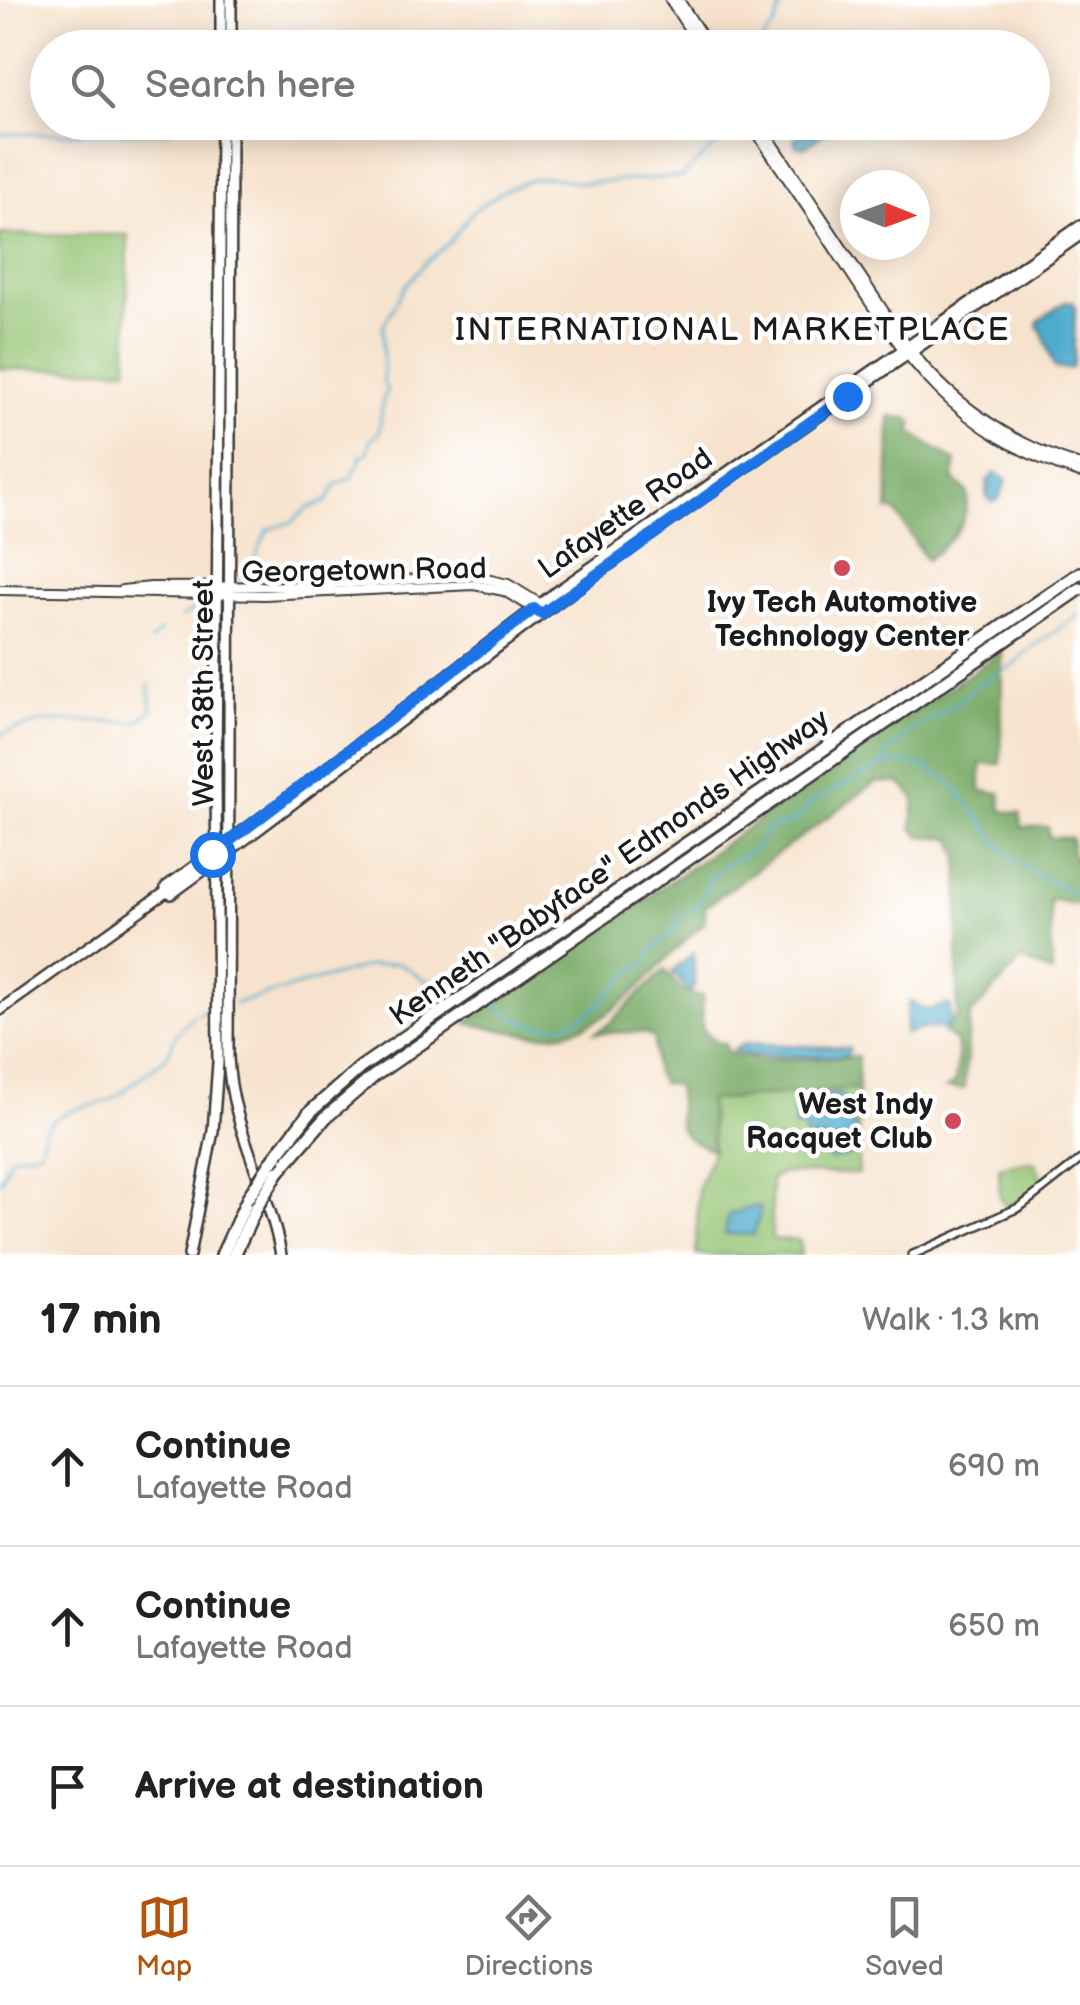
<!DOCTYPE html>
<meta charset="utf-8">
<style>
body{margin:0;font-family:"Balsamiq Sans",sans-serif;background:#f6f6f6;color:#222}
.compass{position:absolute;left:840px;top:170px;width:90px;height:90px;border-radius:50%;background:#fff;box-shadow:0 5px 25px #0003;rotate:91deg}
.stop{position:absolute;width:30px;height:30px;margin:-22px;border:8px solid #1a73e8;border-radius:50%;background:#fff}
.stop.end{background:#1a73e8;border-color:#fff;box-shadow:0 2px 10px #0008}
.list{margin:0;padding:0;list-style:none}
h2{display:flex;justify-content:space-between;align-items:center;height:130px;margin:0;padding:0 40px;font-size:42px}
h2 small{font-size:32px;font-weight:400;color:#767676}
.list li{display:grid;grid-template-columns:65px 1fr auto;gap:30px;align-items:center;box-sizing:border-box;height:160px;padding:0 40px;border-top:2px solid #e0e0e0}
.list b{display:block;font-size:38px;white-space:nowrap}
.list p{margin:0;font-size:32px;white-space:nowrap;color:#767676}
.list em{font-size:32px;font-style:normal;color:#767676}
.icon{flex:none;width:55px;height:55px;fill:none;stroke:currentColor;stroke-width:2;stroke-linecap:round;stroke-linejoin:round}
.map{position:relative;flex:none;width:1080px;height:1255px;overflow:hidden}
.search{position:absolute;background:#fff;box-shadow:0 5px 25px #0003;left:30px;right:30px;top:30px;height:110px;display:flex;align-items:center;gap:25px;box-sizing:border-box;padding:0 35px;border-radius:55px;color:#767676;font-size:38px}
.sheet{height:610px;background:#fff}
nav{display:flex;justify-content:space-around;align-items:center;box-sizing:border-box;height:140px;border-top:2px solid #e0e0e0;background:#fff;font-size:28px;color:#767676}
nav a{display:grid;justify-items:center;gap:5px}
nav .on{color:#b45309}
.map>svg:first-child{display:block}
.green{fill:#95c474;stroke:#587048;stroke-width:2.5}
.forest{fill:#78aa66;stroke:#4a6341;stroke-width:2.5}
.water{fill:#4eabcc;stroke:#356474;stroke-width:2.5}
.lines{fill:none;stroke-linecap:round;stroke-linejoin:round}
.stream{stroke:#4eabcc;stroke-width:2.5}
.tertiary-casing{stroke:#3d3a37;stroke-width:11}
.secondary-casing{stroke:#3d3a37;stroke-width:12}
.primary-casing{stroke:#3d3a37;stroke-width:14}
.motorway-casing{stroke:#3d3a37;stroke-width:16}
.tertiary{stroke:#fff;stroke-width:6}
.secondary{stroke:#fff;stroke-width:8}
.primary{stroke:#fff;stroke-width:9}
.motorway{stroke:#fff;stroke-width:11}
.motorway-bridge-casing{stroke:#3d3a37;stroke-width:16;stroke-linecap:butt}
.motorway-bridge{stroke:#fff;stroke-width:11}
.route{stroke:#1a73e8;stroke-width:12}
.poi-dot{fill:#d1495b;stroke:#fff;stroke-width:4}
.labels{text-anchor:middle;stroke-width:9;stroke-linejoin:round;paint-order:stroke}
.street-label{font-size:30px;fill:#1c1c1c;stroke:#fff}
.poi-label{font-size:30px;font-weight:bold;fill:#1c1c1c;stroke:#fff}
.neighbourhood-label{font-size:32px;letter-spacing:2.5px;fill:#1c1c1c;stroke:#fff}
</style>
<div class="map">
<svg width="1080" height="1255" viewBox="0 0 1080 1255">
<rect width="100%" height="100%" fill="#fff"/>
<filter id="ink" filterUnits="userSpaceOnUse"><feTurbulence type="fractalNoise" baseFrequency=".01" numOctaves="2"/><feDisplacementMap in="SourceGraphic" scale="20" xChannelSelector="R" yChannelSelector="G"/><feConvolveMatrix kernelMatrix="1 2 1 2 8 2 1 2 1" color-interpolation-filters="sRGB"/></filter>
<filter id="wash" filterUnits="userSpaceOnUse"><feTurbulence type="fractalNoise" baseFrequency=".0048" numOctaves="4" result="noise"/><feDisplacementMap in="SourceGraphic" scale="40" xChannelSelector="R" yChannelSelector="G"/><feGaussianBlur stdDeviation="2.25" result="paint"/><feColorMatrix in="noise" values="0 0 0 0 0 0 0 0 0 0 0 0 0 0 0 0 0 1.4 0 .05"/><feComposite in="paint" operator="in"/></filter>
<g filter="url(#wash)">
<rect width="100%" height="100%" fill="#f7e3cd"/>
<!-- green -->
<g class="green">
<polygon points="0,234 128,235 127,369 0,369"/>
<polygon points="858,1088 858,1174 782,1173 771,1179 772,1239 799,1240 801,1255 696,1255 698,1188 713,1150 709,1100"/>
<polygon points="1030,1161 1036,1164 1043,1183 1033,1194 1007,1209 1000,1197 999,1167"/>
</g>
<!-- forest -->
<g class="forest">
<path d="M890 417 908 418 913 422 911 432C926 445 941 451 956 462L953 479 967 492C970 523 950 543 926 560L895 510H888Z"/>
<path d="M1002 651 1001 764H981V791L1000 793 1002 811 1020 813 1022 827H1048L1049 837 1071 838 1072 852 1080 869V905L1050 900 1052 973 1022 960 970 1016 964 1089 946 1088 955 1083 958 1058 956 1041 943 1032 957 1018 959 857 953 839 921 836 912 828 915 799 900 783 876 782 705 907V923C652 964 617 1034 543 1035 518 1035 491 1028 466 1023Z"/>
<path d="M665 970C677 986 682 995 703 996L702 1028 717 1043H725L728 1054 760 1060 858 1057V1088L709 1100 713 1150C663 1132 686 1122 675 1085L662 1083 655 1072 654 1038 643 1032 595 1033 610 1023Z"/>
</g>
<!-- water -->
<g class="water">
<polygon points="817,123 838,123 804,148 796,146 794,138"/>
<polygon points="1065,302 1073,302 1075,308 1074,361 1071,369 1055,368 1042,332 1037,326 1038,321"/>
<polygon points="995,473 1007,480 998,500 992,502 986,495 988,480"/>
<polygon points="694,953 694,987 690,992 672,972"/>
<path d="M912 1001C927 1016 933 1007 949 1004L952 1020 946 1028H926L905 1034 908 1003Z"/>
<polygon points="745,1043 849,1048 849,1053 845,1056 754,1056 732,1051"/>
<path d="M839 1094C859 1106 853 1132 853 1154L831 1160 826 1157 829 1147 827 1140 805 1136V1128L795 1127 793 1098Z"/>
<polygon points="756,1206 761,1208 754,1235 725,1234 728,1215"/>
</g>
<g class="lines">
<!-- stream -->
<g class="stream">
<polyline points="763,48 762,41 775,25 781,8 791,0"/>
<polyline points="0,134 169,132"/>
<polyline points="240,579 254,561 267,530 292,522 307,509 327,501 336,485 352,477 353,471 359,466 360,456 368,453 370,440 379,433 383,399 387,390 383,382 383,326 405,286 425,263 448,244 473,211 506,189 533,179 548,177 584,183 681,177 728,134 735,122"/>
<polyline points="182,617 205,603"/>
<polyline points="150,642 160,631"/>
<polyline points="0,734 46,721 137,722 152,710 149,684"/>
<path d="M882 765C949 748 974 822 1012 858 1032 876 1057 883 1080 895"/>
<path d="M489 1000C500 1005 506 1013 515 1018 572 1045 600 1002 635 968L645 965 654 949 671 934 682 915 698 907 710 878 725 865 753 850 769 829 797 820 812 802 882 765 886 754 912 731 954 705 983 681 1017 663 1026 652 1080 614"/>
<polyline points="234,1004 368,966 399,963 425,980 463,990"/>
<path d="M0 1182 11 1156 40 1151C42 1144 43 1134 46 1128 65 1103 99 1111 123 1092 136 1080 152 1070 165 1058 172 1052 171 1044 175 1037 186 1017 204 1007 226 1005"/>
</g>
</g>
</g>
<g filter="url(#ink)">
<g class="lines">
<!-- tertiary casing -->
<g class="tertiary-casing">
<polyline id="tertiary" points="912,1255 1020,1207 1080,1160"/>
</g>
<!-- secondary casing -->
<g class="secondary-casing">
<g id="secondary">
<polyline points="670,0 701,48"/>
<polyline points="679,0 710,48"/>
<path d="M750 122C778 166 808 208 836 251 904 356 952 434 1080 473"/>
<path d="M759 122 901 337C944 398 1009 444 1080 465"/>
<polyline points="0,590 264,595 474,585 504,591 538,611"/>
<polyline points="122,590 151,587 296,586 473,576 508,584 544,606"/>
</g>
</g>
<!-- primary casing -->
<g class="primary-casing">
<g id="primary">
<polyline points="221,48 221,0"/>
<polyline points="231,48 231,0"/>
<path d="M231 122 228 1057C231 1128 269 1187 281 1255"/>
<path d="M166 892 171 894C319 787 460 672 608 565 763 452 923 345 1080 235"/>
<polyline points="0,1010 166,892 166,887 281,804 552,595 1080,226"/>
<polyline points="189,1255 213,1131 218,1063 216,772 221,122"/>
</g>
</g>
<!-- motorway casing -->
<g class="motorway-casing">
<g id="motorway">
<polyline points="275,1157 310,1112 361,1067 1080,573"/>
<polyline points="278,1172 326,1117 374,1076 1080,589"/>
<polyline points="222,1255 249,1196"/>
<polyline points="234,1255 256,1208"/>
</g>
</g>
<!-- tertiary -->
<use href="#tertiary" class="tertiary"/>
<!-- secondary -->
<use href="#secondary" class="secondary"/>
<!-- primary -->
<use href="#primary" class="primary"/>
<!-- motorway -->
<use href="#motorway" class="motorway"/>
<!-- motorway-bridge casing -->
<g class="motorway-bridge-casing">
<g id="motorway-bridge">
<polyline points="249,1196 275,1157"/>
<polyline points="256,1208 278,1172"/>
</g>
</g>
<!-- motorway-bridge -->
<use href="#motorway-bridge" class="motorway-bridge"/>
</g>
</g>
<g class="lines" filter="url(#ink)">
<!-- route -->
<polyline class="route" points="212,854 534,609 542,614 847,396"/>
</g>
<!-- markers -->
<g class="poi-dot">
<circle cx="842" cy="568" r="10"/>
<circle cx="953" cy="1121" r="10"/>
</g>
<g class="labels">
<!-- street labels -->
<g class="street-label">
<text transform="translate(625 513) rotate(-35)" y="10">Lafayette Road</text>
<text transform="translate(364 570) rotate(-1)" y="10">Georgetown Road</text>
<text transform="translate(203 693) rotate(-90)" y="10">West 38th Street</text>
<text transform="translate(609 867) rotate(-35)" y="10">Kenneth "Babyface" Edmonds Highway</text>
</g>
<!-- poi labels -->
<g class="poi-label">
<text x="842" y="612">Ivy Tech Automotive<tspan x="842" dy="34">Technology Center</tspan></text>
<text x="933" y="1114" text-anchor="end">West Indy<tspan x="933" dy="34">Racquet Club</tspan></text>
</g>
<!-- neighbourhood labels -->
<g class="neighbourhood-label">
<text x="733" y="340">INTERNATIONAL MARKETPLACE</text>
</g>
</g>
</svg>
<svg class="compass" viewBox="-18 -18 36 36"><path d="M0-13l5 13h-10z" fill="#e53935"/><path d="M0 13l5-13h-10z" fill="#767676"/></svg>
<div class="stop" style="left:212px;top:854px"></div>
<div class="stop end" style="left:847px;top:396px"></div>
<div class="search"><svg class="icon" aria-label="search" viewBox="0 0 24 24"><circle cx="10" cy="10" r="6"/><path d="M15 15l6 6"/></svg>Search here</div>
</div>
<section class="sheet">
<h2>17 min<small>Walk · 1.3 km</small></h2>
<ul class="list">
<li><svg class="icon" aria-label="ahead" viewBox="0 0 24 24"><path d="M12 20V5M6 11l6-6 6 6"/></svg><div><b>Continue</b><p>Lafayette Road</p></div><em>690 m</em></li>
<li><svg class="icon" aria-label="ahead" viewBox="0 0 24 24"><path d="M12 20V5M6 11l6-6 6 6"/></svg><div><b>Continue</b><p>Lafayette Road</p></div><em>650 m</em></li>
<li><svg class="icon" aria-label="arrive" viewBox="0 0 24 24"><path d="M6 21V4h12l-3 4 3 4H6"/></svg><div><b>Arrive at destination</b></div></li>
</ul>
</section>
<nav>
<a class="on"><svg class="icon" aria-label="map" viewBox="0 0 24 24"><path d="M3 6l6-2 6 2 6-2v14l-6 2-6-2-6 2zM9 4v14M15 6v14"/></svg>Map</a>
<a><svg class="icon" aria-label="directions" viewBox="0 0 24 24"><path d="M12 3l9 9-9 9-9-9zM9 14v-3h6M13 9l2 2-2 2"/></svg>Directions</a>
<a><svg class="icon" aria-label="saved" viewBox="0 0 24 24"><path d="M7 4h10v16l-5-4-5 4z"/></svg>Saved</a>
</nav>
